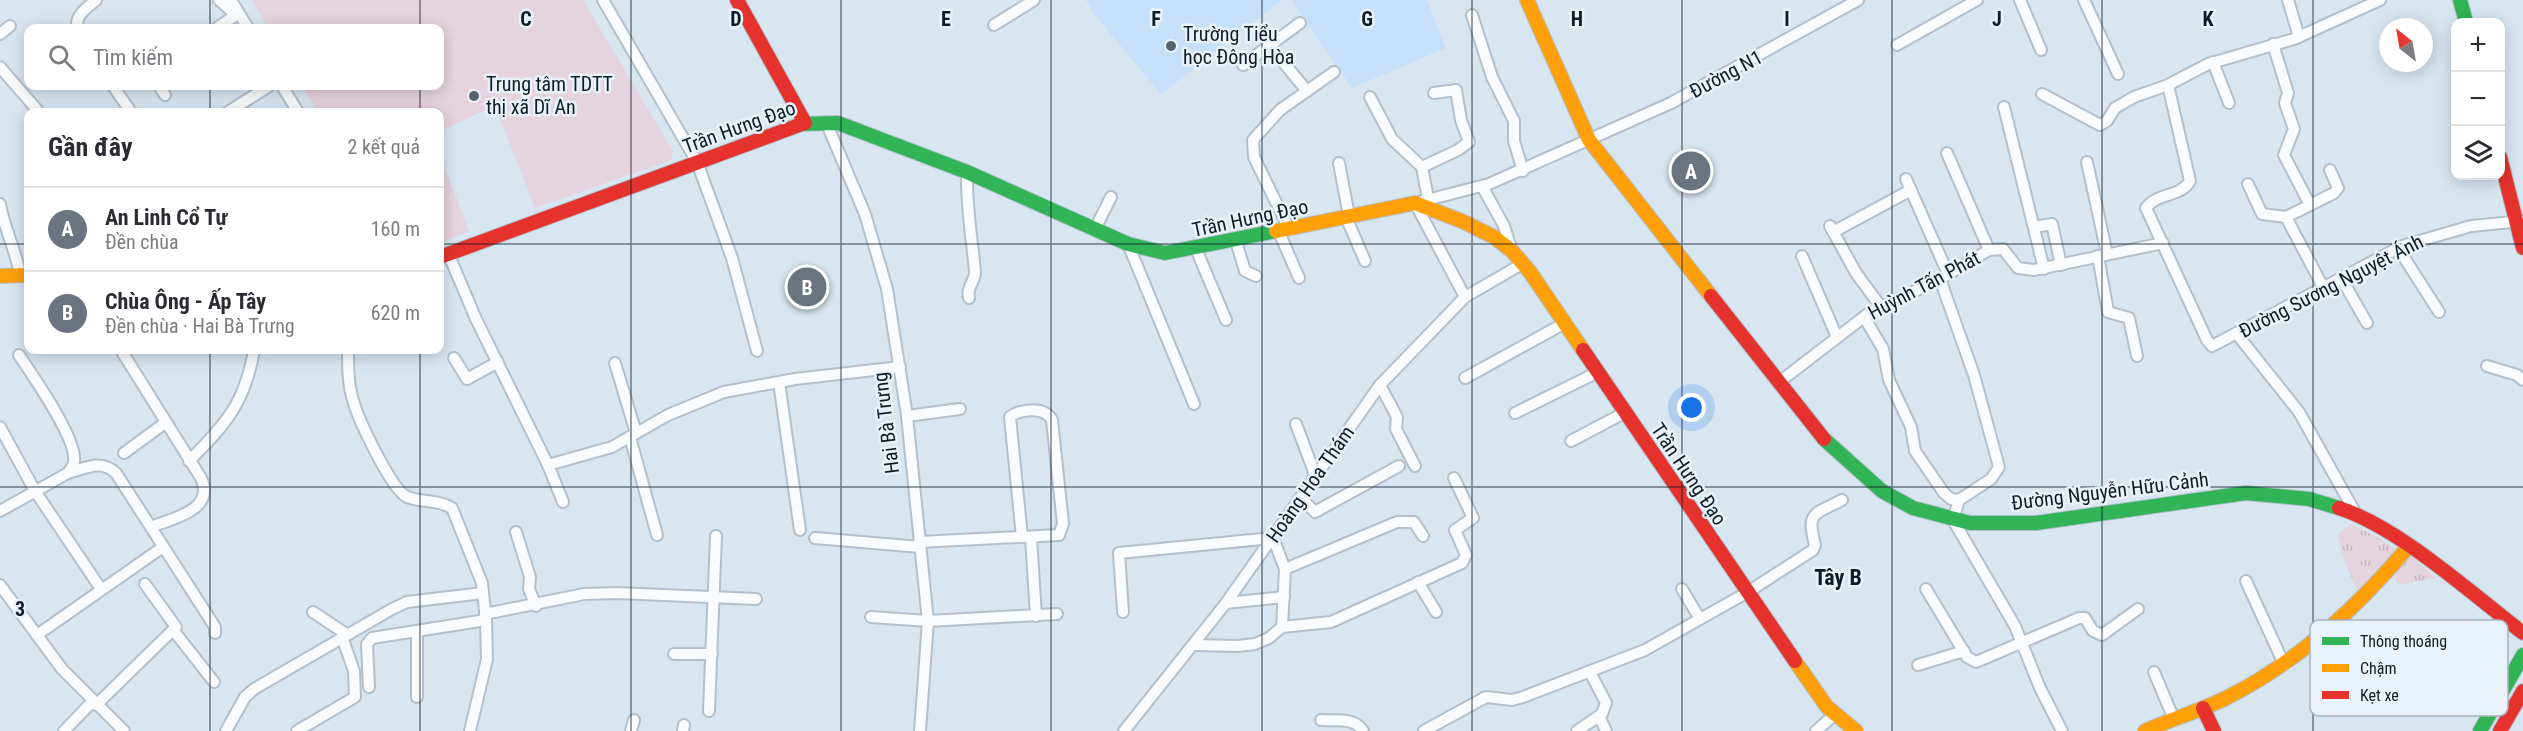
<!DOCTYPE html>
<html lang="vi">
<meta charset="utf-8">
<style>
body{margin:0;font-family:"Roboto Condensed",sans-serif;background:#f7f7f7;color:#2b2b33}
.controls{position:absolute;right:18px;top:18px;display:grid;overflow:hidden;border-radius:12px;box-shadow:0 3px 15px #0003}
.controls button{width:54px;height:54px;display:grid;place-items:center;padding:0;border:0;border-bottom:2px solid #e1e1e2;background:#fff;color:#2b2b33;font:30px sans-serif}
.compass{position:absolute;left:2379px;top:18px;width:54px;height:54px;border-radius:50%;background:#fff;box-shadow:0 3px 15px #0003;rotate:329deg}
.you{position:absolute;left:1692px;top:408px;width:21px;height:21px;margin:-15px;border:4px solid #fff;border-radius:50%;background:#1a73e8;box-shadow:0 0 0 9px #1a73e833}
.badge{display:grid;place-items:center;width:39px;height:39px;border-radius:50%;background:#111827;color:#fff;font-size:20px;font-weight:700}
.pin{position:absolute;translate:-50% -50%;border:3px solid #fff;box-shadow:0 2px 6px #0006}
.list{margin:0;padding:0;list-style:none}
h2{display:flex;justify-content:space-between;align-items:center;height:78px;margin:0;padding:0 24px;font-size:26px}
h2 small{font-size:20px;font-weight:400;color:#7c7c81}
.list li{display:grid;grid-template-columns:39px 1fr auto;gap:18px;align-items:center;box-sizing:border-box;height:84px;padding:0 24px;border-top:2px solid #e1e1e2}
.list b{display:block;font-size:22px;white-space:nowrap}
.list p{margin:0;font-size:20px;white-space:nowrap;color:#7c7c81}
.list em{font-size:20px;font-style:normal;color:#7c7c81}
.icon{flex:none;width:33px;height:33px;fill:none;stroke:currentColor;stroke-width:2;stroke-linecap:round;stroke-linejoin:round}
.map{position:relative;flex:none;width:2523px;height:731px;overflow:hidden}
.search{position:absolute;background:#fff;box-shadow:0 3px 15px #0003;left:24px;top:24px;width:420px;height:66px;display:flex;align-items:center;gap:15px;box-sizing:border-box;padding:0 21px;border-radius:12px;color:#7c7c81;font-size:22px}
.panel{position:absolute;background:#fff;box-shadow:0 3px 15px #0003;left:24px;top:108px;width:420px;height:246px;border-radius:12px}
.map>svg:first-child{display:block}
.built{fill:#c5e0f8}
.grass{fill:url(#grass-tufts)}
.pitch{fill:#e5d3dd}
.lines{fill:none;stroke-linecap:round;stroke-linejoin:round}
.street-casing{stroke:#b3c0cc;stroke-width:14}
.fast-casing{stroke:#b3c0cc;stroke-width:16}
.slow-casing{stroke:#b3c0cc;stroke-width:16}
.jam-casing{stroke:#b3c0cc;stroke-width:16}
.street{stroke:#f9fbfd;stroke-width:10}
.fast{stroke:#30b455;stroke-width:14}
.slow{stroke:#ff9f0a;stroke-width:14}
.jam{stroke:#e5322d;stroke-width:14}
.grid{fill:none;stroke:#0d1c29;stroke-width:1.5;stroke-opacity:0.55}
.poi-dot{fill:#54636f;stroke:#e9f2f9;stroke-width:2}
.labels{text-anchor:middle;stroke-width:5;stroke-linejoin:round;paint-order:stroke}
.poi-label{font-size:20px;fill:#0d1c29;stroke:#e9f2f9;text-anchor:start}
.street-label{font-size:20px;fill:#0d1c29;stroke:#e9f2f9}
.quarter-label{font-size:22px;font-weight:bold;fill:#0d1c29;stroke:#e9f2f9}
.key{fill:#e9f2f9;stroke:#a7b2bb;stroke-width:1.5}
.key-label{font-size:16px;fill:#0d1c29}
.grid-label{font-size:20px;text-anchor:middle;font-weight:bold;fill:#0d1c29;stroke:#e9f2f9;stroke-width:5;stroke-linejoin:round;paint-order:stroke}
</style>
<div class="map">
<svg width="2523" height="731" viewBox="0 0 2523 731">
<defs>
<pattern id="grass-tufts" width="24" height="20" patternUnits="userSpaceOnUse" patternTransform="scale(1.5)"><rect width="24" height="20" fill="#e5d3dd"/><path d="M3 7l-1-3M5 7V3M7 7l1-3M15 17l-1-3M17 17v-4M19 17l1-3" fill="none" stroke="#c3b5be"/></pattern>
</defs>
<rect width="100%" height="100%" fill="#d8e6f2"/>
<!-- built -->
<g class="built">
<polygon points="1086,0 1282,0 1161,94 1094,14"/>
<polygon points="1291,0 1427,0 1446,48 1352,88"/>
</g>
<!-- grass -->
<g class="grass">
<polygon points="2351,524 2378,537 2397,551 2359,593 2345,563 2337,535"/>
<polygon points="2409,554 2436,578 2398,585 2393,573"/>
</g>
<!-- pitch -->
<g class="pitch">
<polygon points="252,0 583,0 673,151 671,160 535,208 495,106 440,131 440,112 318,112 302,86 440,86 440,28 268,28"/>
<polygon points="440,154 469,232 440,242"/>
</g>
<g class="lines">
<!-- street casing -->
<g class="street-casing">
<g id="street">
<polyline points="219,0 236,15"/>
<polyline points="231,0 248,28"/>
<polyline points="603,0 697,162 732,258 757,351"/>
<polyline points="2020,0 2041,50"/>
<polyline points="2084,0 2118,74"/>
<polyline points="2288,0 2299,37"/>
<polyline points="1472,15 1492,77 1514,121 1514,141 1523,171"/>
<polyline points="994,25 1034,0"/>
<path d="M77 28C75 15 87 8 96 0"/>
<polyline points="217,28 236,15"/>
<polyline points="0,34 10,26"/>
<polyline points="2273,44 2288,93 2285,103 2294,129 2284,155 2310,205"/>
<polyline points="1269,45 1307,91"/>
<polyline points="1897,45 1977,0"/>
<polyline points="2213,62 2229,103"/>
<polyline points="1243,65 1300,23"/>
<polyline points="0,67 39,112"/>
<path d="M2168 85 2190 181C2181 197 2156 193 2146 208L2207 340 2212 346 2402 246 2471 226 2523 221"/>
<polyline points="113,86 131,112"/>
<polyline points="159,86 165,95"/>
<polyline points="282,86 298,112"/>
<polyline points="2042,94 2100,125 2107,121 2115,108 2134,97 2168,85 2208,64 2294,39 2380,0"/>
<polyline points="1370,97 1392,139 1422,167 1428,199"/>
<polyline points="2004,107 2044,269"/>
<polyline points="228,112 269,86"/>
<polyline points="826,122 865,214 887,289 907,416 928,621 920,731"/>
<polyline points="1947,153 1989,250"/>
<polyline points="2087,162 2107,254"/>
<polyline points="1339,163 1349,216"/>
<polyline points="1422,167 1458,150 1469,142 1461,120 1456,90 1434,93"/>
<path d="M967 172C966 206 972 238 975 272 975 282 966 287 969 298"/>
<polyline points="1906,179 1948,274"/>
<polyline points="2248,184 2262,214 2286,217 2334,193 2338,188 2330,170"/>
<polyline points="1482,186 1504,226 1512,251"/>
<path d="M0 204C4 228 16 250 20 275"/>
<polyline points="1346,217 1365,261"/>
<polyline points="2286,217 2323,287"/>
<polyline points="1830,226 1856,273 1881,307"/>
<polyline points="2034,227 2052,224 2061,265"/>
<polyline points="1095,229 1111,197"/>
<polyline points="1289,229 1254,157 1253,140 1280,110 1334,72"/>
<polyline points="1279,232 1299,278"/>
<polyline points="1833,232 1911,190"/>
<polyline points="1236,241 1245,271 1256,276"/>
<polyline points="1128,244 1194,404"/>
<polyline points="2398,248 2439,312"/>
<polyline points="1196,249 1226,320"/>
<polyline points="448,253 476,319 548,465 612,447 668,415 724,392 795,379 900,367"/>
<polyline points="1802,256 1837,337"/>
<polyline points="2098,256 2108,312 2129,318 2137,356"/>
<polyline points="2341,278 2367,323"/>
<polyline points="1940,279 1974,375 1999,467 1991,479 1959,500 1953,520 2015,626 2040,688 2062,731"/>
<polyline points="1465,297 1415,203 1489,184 1671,103 1858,0"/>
<polyline points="1864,317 1883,349 1889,380 1911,427 1915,451 1944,493 1951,499 1959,500"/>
<polyline points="2236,333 2299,412 2356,514"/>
<path d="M121 350 201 478C216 510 173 518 151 527"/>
<path d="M348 350C348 367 348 384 353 400 358 419 391 489 407 497 422 503 437 499 452 508L482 583 486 620 487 659 470 731"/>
<polyline points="454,358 467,379 498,362"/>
<polyline points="615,363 636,433"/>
<polyline points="2487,366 2517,375 2523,380"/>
<polyline points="1465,378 1563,324"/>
<polyline points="779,382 800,530"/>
<polyline points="1778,383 1869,313 1940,279 1989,250 2003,249 2018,268 2034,270 2163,243"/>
<polyline points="1380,385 1397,417 1396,429 1415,466"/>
<polyline points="1515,413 1596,373"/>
<polyline points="907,416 960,409"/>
<polyline points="1296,424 1313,469 1314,478"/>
<polyline points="0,427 35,491 101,589"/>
<polyline points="630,437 657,535"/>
<polyline points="1571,441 1624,413"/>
<polyline points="124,453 165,423"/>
<path d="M189 461C226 424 245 403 254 350"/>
<polyline points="548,465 563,502"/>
<path d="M68 473C86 468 101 459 116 473L215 627V633"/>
<polyline points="1301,498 1315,512 1399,466"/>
<path d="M0 511 68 473C71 469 74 465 74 461 77 438 32 375 19 355"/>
<polyline points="516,532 530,577 529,589 536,606"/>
<polyline points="1031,537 1036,616"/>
<polyline points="815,538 920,547"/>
<path d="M919 542 1059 535 1063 524 1052 420C1045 406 1020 409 1010 417L1022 537"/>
<polyline points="1285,569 1397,522 1414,522 1423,536"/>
<polyline points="2246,581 2283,662"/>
<polyline points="1418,582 1436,612"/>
<polyline points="0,585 62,669 124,731"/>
<polyline points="1682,589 1700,619"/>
<polyline points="1926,589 1967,657 1976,662 2079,618 2085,618 2093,631 2102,635 2138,609"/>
<polyline points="1226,603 1284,597"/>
<polyline points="313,612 346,634"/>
<polyline points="1123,612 1119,553 1273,538 1285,569 1282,627"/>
<polyline points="485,614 584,594 617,593 756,599"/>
<polyline points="871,617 928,621 1057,614"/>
<polyline points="174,631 214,682"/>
<polyline points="417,631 417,697"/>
<polyline points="37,635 163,547"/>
<polyline points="1194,645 1238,646 1255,644 1269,638 1282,627 1331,622 1462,563 1466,555 1455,530 1473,518 1454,478"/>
<polyline points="674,654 712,654"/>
<polyline points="1918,665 1964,651"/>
<polyline points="2154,672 2173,717"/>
<polyline points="369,687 367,644 372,638 486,620"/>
<polyline points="96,705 176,627 145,584"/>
<polyline points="709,711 716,536"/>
<polyline points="1599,716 1606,731"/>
<path d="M1321 720C1337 721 1354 717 1363 731"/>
<polyline points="64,731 93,701"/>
<polyline points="226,731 245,697 254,689 392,609 407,602 483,593"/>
<polyline points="297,731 355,697 354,671 342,637"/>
<polyline points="631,731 634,720"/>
<polyline points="683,731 684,725"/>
<polyline points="1124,731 1226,603 1380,385 1465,297 1522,264"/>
<path d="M1424 731 1486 697 1512 700 1523 697 1645 650 1748 592 1813 550 1815 545C1806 511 1814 515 1842 500"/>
<polyline points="1577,731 1602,714 1606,703 1590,672"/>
<polyline points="1816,731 1834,715"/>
</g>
</g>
<!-- fast casing -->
<g class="fast-casing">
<g id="fast">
<polyline points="2460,0 2466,22"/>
<polyline points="802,124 838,123 967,172 1128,244 1165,253 1276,231"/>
<polyline points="1824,439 1882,491 1913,508 1970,523 2036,523 2246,493 2309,499 2339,508"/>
<polyline points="2480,731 2523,655"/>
</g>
</g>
<!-- slow casing -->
<g class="slow-casing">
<g id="slow">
<polyline points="1527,0 1589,140 1711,296"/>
<polyline points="1276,231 1415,203 1464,222 1494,237 1512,251 1530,272 1583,350"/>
<polyline points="0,276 28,275"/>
<polyline points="1795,661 1827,707 1856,731"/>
<path d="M2145 731C2171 719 2200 711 2226 698 2298 662 2357 608 2408 547"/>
</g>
</g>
<!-- jam casing -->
<g class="jam-casing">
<g id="jam">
<polyline points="737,0 805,123"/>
<polyline points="2500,157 2523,248"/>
<polyline points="440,257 802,124"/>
<polyline points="1711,296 1824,439"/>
<polyline points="1583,350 1795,661"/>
<path d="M2339 508C2400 528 2471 593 2523 633"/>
<polyline points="2203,708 2214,731"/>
<polyline points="2500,731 2523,691"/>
</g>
</g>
<!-- street -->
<use href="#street" class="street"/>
<!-- fast -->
<use href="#fast" class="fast"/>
<!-- slow -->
<use href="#slow" class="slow"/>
<!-- jam -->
<use href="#jam" class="jam"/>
</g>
<!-- grid -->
<path class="grid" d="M210 0V28M420 0V28M631 0V731M841 0V731M1051 0V731M1262 0V731M1472 0V731M1682 0V731M1892 0V731M2102 0V731M2313 0V731M210 86V112M420 86V112M0 244H28M440 244H2523M210 350V731M420 350V731M0 487H2523"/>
<!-- markers -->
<g class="poi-dot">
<circle cx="1171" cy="46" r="6"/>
<circle cx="474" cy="96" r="6"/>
</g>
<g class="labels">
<!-- poi labels -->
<g class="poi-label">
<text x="1183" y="41">Trường Tiểu<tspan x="1183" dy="23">học Đông Hòa</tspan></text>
<text x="486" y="91">Trung tâm TDTT<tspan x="486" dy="23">thị xã Dĩ An</tspan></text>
</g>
<!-- street labels -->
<g class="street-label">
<text transform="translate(1726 74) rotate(-28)" y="7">Đường N1</text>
<text transform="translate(739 127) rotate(-20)" y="7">Trần Hưng Đạo</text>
<text transform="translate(1250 218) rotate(-12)" y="7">Trần Hưng Đạo</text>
<text transform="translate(1924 285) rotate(-28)" y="7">Huỳnh Tấn Phát</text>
<text transform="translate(2331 286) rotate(-27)" y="7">Đường Sương Nguyệt Ánh</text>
<text transform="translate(886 423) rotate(-97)" y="7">Hai Bà Trưng</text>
<text transform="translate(1689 474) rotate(56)" y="7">Trần Hưng Đạo</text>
<text transform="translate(1310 484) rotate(-55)" y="7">Hoàng Hoa Thám</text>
<text transform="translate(2110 491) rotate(-7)" y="7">Đường Nguyễn Hữu Cảnh</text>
</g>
<!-- quarter labels -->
<g class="quarter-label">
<text x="1838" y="585">Tây B</text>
</g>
</g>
<!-- legend -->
<rect x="2310" y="620" width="198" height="96" rx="9" class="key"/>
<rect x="2322" y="637" width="27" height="8" fill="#30b455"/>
<rect x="2322" y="664" width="27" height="8" fill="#ff9f0a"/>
<rect x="2322" y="691" width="27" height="8" fill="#e5322d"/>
<g class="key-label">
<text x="2360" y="647">Thông thoáng</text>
<text x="2360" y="674">Chậm</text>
<text x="2360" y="701">Kẹt xe</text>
</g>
<g class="grid-label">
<text x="526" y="26">C</text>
<text x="736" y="26">D</text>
<text x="946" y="26">E</text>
<text x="1156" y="26">F</text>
<text x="1367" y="26">G</text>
<text x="1577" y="26">H</text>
<text x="1787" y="26">I</text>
<text x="1997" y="26">J</text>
<text x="2208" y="26">K</text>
<text x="20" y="616">3</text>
</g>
</svg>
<div class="controls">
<button>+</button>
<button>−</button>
<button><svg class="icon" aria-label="layers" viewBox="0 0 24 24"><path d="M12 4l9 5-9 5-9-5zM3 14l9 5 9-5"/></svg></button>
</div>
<svg class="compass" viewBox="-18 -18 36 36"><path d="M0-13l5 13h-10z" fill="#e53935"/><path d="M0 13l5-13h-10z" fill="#7c7c81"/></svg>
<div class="you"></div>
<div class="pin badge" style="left:1691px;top:171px;background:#6b7280">A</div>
<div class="pin badge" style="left:807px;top:287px;background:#6b7280">B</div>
<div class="search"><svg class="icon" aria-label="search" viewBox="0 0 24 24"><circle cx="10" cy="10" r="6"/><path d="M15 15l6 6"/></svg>Tìm kiếm</div>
<section class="panel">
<h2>Gần đây<small>2 kết quả</small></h2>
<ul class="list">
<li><span class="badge" style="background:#6b7280">A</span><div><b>An Linh Cổ Tự</b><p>Đền chùa</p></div><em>160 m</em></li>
<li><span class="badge" style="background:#6b7280">B</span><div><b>Chùa Ông - Ấp Tây</b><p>Đền chùa · Hai Bà Trưng</p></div><em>620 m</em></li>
</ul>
</section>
</div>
